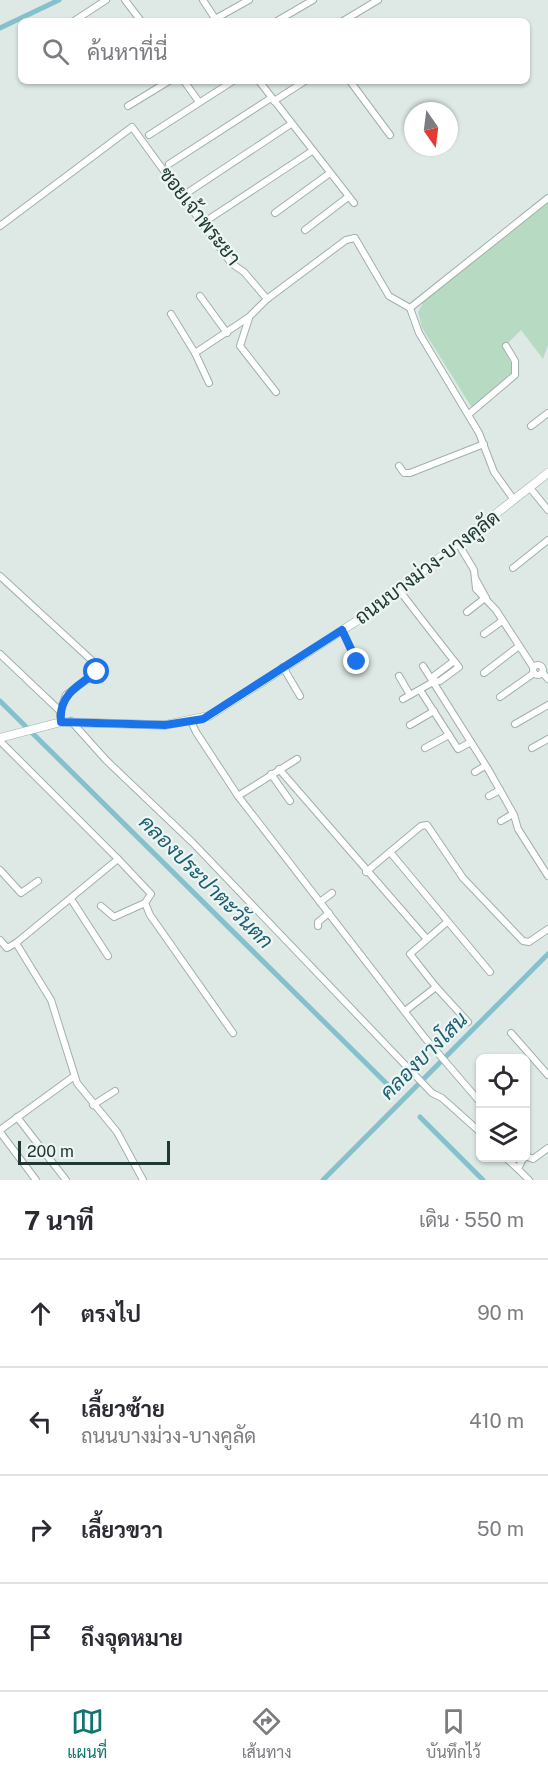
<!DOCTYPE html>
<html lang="th">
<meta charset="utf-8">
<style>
body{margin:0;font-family:"Public Sans",Sarabun,sans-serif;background:#f2f2f3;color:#2b2b33}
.controls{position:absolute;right:18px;bottom:18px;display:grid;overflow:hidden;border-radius:9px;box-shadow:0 2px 4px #0004}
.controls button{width:54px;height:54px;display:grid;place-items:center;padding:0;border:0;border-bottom:2px solid #e1e1e2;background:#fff;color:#2b2b33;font:30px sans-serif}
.compass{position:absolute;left:404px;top:102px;width:54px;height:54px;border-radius:50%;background:#fff;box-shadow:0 2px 4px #0004;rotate:166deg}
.scale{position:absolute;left:18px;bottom:15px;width:152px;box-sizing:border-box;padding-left:6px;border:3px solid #203833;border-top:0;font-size:16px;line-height:21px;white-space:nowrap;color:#203833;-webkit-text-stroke:4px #eef6f3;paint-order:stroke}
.stop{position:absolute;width:18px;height:18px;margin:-14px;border:4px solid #1a73e8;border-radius:50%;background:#fff}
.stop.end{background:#1a73e8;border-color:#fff;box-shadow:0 2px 6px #0008}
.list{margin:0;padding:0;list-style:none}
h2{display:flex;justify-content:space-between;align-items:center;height:78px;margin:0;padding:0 24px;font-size:26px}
h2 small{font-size:20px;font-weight:400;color:#7c7c81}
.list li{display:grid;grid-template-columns:39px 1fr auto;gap:18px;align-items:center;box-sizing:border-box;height:108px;padding:0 24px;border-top:2px solid #e1e1e2}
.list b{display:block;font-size:22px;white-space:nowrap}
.list p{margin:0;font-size:20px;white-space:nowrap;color:#7c7c81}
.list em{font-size:20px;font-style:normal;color:#7c7c81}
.icon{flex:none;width:33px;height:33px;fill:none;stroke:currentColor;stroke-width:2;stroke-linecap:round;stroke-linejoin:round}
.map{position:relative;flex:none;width:548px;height:1180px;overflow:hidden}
.search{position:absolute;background:#fff;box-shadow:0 2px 4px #0004;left:18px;right:18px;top:18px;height:66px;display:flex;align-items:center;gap:15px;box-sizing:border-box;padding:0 21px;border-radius:9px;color:#7c7c81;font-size:22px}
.sheet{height:510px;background:#fff}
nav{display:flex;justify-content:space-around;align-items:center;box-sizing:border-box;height:84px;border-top:2px solid #e1e1e2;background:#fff;font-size:16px;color:#7c7c81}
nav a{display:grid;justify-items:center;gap:3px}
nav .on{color:#0f766e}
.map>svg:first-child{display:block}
.green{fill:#b7dac2}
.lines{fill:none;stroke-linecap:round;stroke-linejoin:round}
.canal{stroke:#87c0cd;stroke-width:5}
.minor-casing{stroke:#a1b0ac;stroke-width:8}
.tertiary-casing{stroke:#a1b0ac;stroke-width:9}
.minor{stroke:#fff;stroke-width:6}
.tertiary{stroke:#fff;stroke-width:8}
.route{stroke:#1a73e8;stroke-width:8}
.labels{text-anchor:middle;stroke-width:4.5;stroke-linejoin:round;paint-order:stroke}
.street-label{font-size:20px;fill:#203833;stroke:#eef6f3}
.water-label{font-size:21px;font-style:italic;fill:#1d6072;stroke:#eef6f3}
</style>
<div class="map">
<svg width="548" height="1180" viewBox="0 0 548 1180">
<rect width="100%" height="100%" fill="#dee9e5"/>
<!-- green -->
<polygon class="green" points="548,201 548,345 543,359 521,330 504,347 514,371 472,408 422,328 418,312 424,301"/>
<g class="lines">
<!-- canal -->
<g class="canal">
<polyline points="0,28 59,0"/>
<polyline points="0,701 389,1086"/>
<polyline points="420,1117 483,1180"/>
<polyline points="323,1180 548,954"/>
</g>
<!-- minor casing -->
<g class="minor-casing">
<g id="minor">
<polyline points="125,0 141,21"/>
<polyline points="203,0 216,20"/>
<polyline points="215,19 249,0"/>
<polyline points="74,21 106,0"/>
<polyline points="277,21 313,0"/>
<polyline points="343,21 378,0"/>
<polyline points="184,81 199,102"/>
<polyline points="259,81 354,203"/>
<polyline points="350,81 390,135"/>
<polyline points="274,101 305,81"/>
<polyline points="128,106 169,81"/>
<polyline points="149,135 233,81"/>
<polyline points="169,164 271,98"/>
<polyline points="190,191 291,124"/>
<polyline points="275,213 330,173"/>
<polyline points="209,219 312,151"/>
<polyline points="0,226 132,127 231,263 244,272 267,299 346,240 355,238 389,296 410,308 419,333 479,433 494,472 514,500"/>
<polyline points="305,230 348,197"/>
<polyline points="200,296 227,333"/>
<polyline points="410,308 548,198"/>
<polyline points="171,314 195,353 249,317 267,299"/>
<polyline points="249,318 240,346 276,392"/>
<polyline points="195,353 209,383"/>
<polyline points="469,414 515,375 515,361 506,346"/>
<polyline points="531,426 548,413"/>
<polyline points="399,466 404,473 410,473 484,444"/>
<polyline points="530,488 548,510"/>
<polyline points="459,545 474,570 476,589 496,610 533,667"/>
<polyline points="513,568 548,540"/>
<polyline points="0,576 99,667 97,672 66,695 60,711"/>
<polyline points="475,578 486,598"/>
<path d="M399 590C419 616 439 642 459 667L440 681 433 682 434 676 454 661"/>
<polyline points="467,612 485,598"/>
<polyline points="342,630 357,662"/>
<polyline points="484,634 502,621"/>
<polyline points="0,654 60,711 60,715"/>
<circle cx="538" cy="670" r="5"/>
<polyline points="423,666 488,769 514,815 518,829 548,876"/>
<polyline points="283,667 300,696"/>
<polyline points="542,672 548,679"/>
<polyline points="484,673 519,646"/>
<polyline points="399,676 410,695"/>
<polyline points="420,690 458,749 471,742"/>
<polyline points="500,697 534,673"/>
<polyline points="403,699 433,682"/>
<polyline points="71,721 106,760 193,843 432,1093 442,1098 480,1132"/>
<polyline points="191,721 196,732 238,796 425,1038 480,1102"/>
<polyline points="515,724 548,705"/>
<polyline points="410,725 434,711"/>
<polyline points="0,741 118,859 16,943 7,948 0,940"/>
<polyline points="425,748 449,735"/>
<polyline points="532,748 548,739"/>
<polyline points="279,769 426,938"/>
<polyline points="475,772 485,766"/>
<polyline points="271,774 290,801"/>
<polyline points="238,796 297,759"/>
<polyline points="489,796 500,790"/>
<polyline points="501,821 513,814"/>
<polyline points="390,852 490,972"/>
<polyline points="118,859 151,894 145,903 150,915 233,1033"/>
<polyline points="0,870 21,893 38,881"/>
<polyline points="366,872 421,826 427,825 463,878 523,941 529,942 548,929"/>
<polyline points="71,899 108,956"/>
<polyline points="320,902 332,893"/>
<polyline points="101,906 114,917 145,903"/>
<polyline points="318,926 318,922 329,913"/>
<polyline points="16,943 51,1000 77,1083 117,1132 143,1180"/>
<polyline points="436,987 410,954 447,922"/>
<polyline points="405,1011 436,987 468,1022"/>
<polyline points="511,1033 548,1075"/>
<polyline points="93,1105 115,1091"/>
<polyline points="17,1117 66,1180"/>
<polyline points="0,1130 73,1077"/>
<polyline points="0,1132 36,1180"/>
<polyline points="526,1156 533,1159 548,1148"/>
<polyline points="506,1158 518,1169"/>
<polyline points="523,1158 518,1169 529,1180"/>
</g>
</g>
<!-- tertiary casing -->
<g class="tertiary-casing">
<polyline id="tertiary" points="0,738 61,722 165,725 209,716 369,613 548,473"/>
</g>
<!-- minor -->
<use href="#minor" class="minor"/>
<!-- tertiary -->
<use href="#tertiary" class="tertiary"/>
</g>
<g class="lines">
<!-- route -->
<path class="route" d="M97 672C78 685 58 696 61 722L165 725 203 719 342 630 357 662"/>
</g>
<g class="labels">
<!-- street labels -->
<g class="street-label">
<text transform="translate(200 216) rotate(52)" y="7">ซอยเจ้าพระยา</text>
<text transform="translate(427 567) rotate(-37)" y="7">ถนนบางม่วง-บางคูลัด</text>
</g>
<!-- water labels -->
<g class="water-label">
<text transform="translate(206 882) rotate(45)" y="7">คลองประปาตะวันตก</text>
<text transform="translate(424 1056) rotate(-45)" y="7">คลองบางโสน</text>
</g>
</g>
</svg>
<div class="controls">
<button><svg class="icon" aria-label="locate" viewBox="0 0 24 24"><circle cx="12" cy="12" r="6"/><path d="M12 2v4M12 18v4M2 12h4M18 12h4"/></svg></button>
<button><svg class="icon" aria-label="layers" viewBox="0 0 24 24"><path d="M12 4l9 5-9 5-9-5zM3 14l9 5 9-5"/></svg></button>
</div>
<svg class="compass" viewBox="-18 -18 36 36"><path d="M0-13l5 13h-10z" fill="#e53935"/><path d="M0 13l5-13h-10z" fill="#7c7c81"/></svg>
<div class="scale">200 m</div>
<div class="stop" style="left:97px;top:672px"></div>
<div class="stop end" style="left:357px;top:662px"></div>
<div class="search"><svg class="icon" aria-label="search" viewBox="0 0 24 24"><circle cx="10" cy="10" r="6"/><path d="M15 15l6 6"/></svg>ค้นหาที่นี่</div>
</div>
<section class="sheet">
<h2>7 นาที<small>เดิน · 550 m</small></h2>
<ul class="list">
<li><svg class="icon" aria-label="ahead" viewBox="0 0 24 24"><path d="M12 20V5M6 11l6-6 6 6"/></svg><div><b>ตรงไป</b></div><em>90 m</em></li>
<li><svg class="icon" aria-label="left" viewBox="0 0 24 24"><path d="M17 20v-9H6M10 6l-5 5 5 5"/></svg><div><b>เลี้ยวซ้าย</b><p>ถนนบางม่วง-บางคูลัด</p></div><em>410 m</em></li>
<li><svg class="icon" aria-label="right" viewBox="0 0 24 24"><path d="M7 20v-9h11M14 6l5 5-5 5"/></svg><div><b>เลี้ยวขวา</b></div><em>50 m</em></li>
<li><svg class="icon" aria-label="arrive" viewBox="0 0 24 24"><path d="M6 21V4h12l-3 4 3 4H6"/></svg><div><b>ถึงจุดหมาย</b></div></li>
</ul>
</section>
<nav>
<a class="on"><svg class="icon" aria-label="map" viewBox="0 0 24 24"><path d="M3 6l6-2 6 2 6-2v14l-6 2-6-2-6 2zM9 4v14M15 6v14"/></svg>แผนที่</a>
<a><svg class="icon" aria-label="directions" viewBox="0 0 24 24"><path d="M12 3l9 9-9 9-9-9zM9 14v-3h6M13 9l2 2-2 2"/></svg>เส้นทาง</a>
<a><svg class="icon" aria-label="saved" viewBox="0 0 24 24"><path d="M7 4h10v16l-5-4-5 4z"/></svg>บันทึกไว้</a>
</nav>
